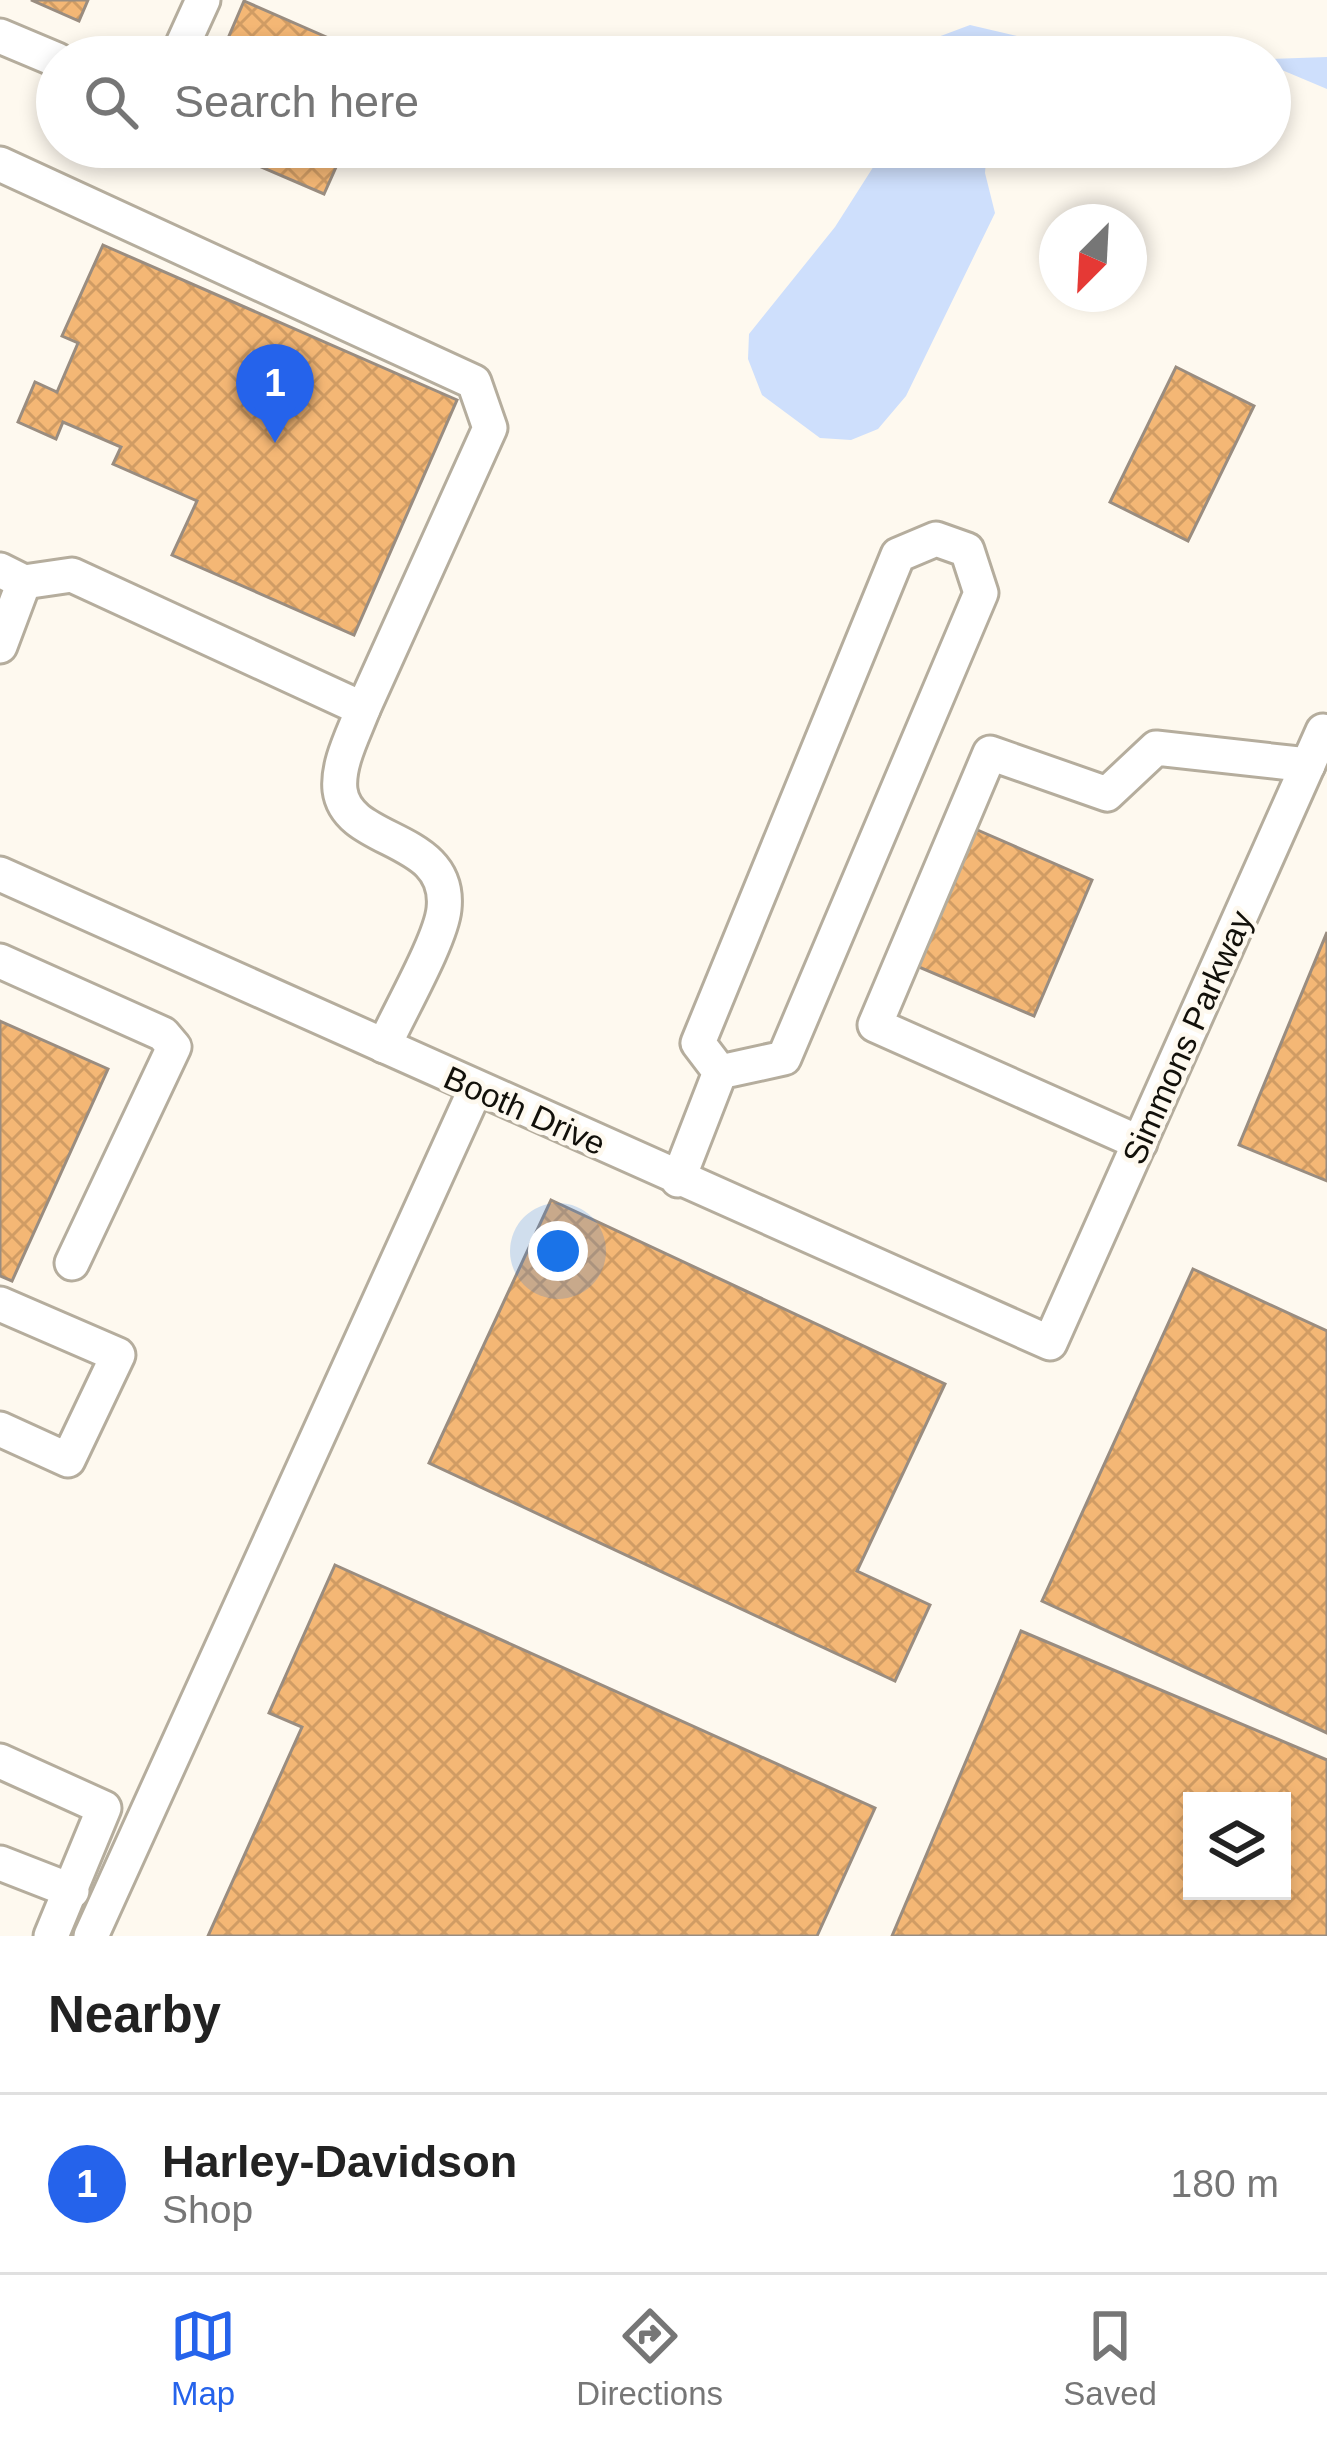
<!DOCTYPE html>
<style>
body{margin:0;font-family:Arial,sans-serif;background:#f2f2f2;color:#222}
.controls{position:absolute;right:36px;bottom:36px;display:grid;overflow:hidden;border-radius:0px;box-shadow:0 6px 18px #0003}
.controls button{width:108px;height:108px;display:grid;place-items:center;padding:0;border:0;border-bottom:3px solid #e0e0e0;background:#fff;color:#222;font:60px sans-serif}
.compass{position:absolute;left:1039px;top:204px;width:108px;height:108px;border-radius:50%;background:#fff;box-shadow:0 6px 18px #0003;rotate:204deg}
.you{position:absolute;left:558px;top:1251px;width:42px;height:42px;margin:-30px;border:9px solid #fff;border-radius:50%;background:#1a73e8;box-shadow:0 0 0 18px #1a73e833}
.badge{display:grid;place-items:center;width:78px;height:78px;border-radius:50%;background:#2563eb;color:#fff;font-size:39px;font-weight:700}
.pin{position:absolute;translate:-50% -99px;filter:drop-shadow(0 3px 6px #0008)}
.pin::after{content:'';position:absolute;top:63px;width:42px;height:36px;background:inherit;clip-path:polygon(0 0,100% 0,50% 100%)}
.list{margin:0;padding:0;list-style:none}
h2{display:flex;justify-content:space-between;align-items:center;height:156px;margin:0;padding:0 48px;font-size:51px}
h2 small{font-size:39px;font-weight:400;color:#767676}
.list li{display:grid;grid-template-columns:78px 1fr auto;gap:36px;align-items:center;box-sizing:border-box;height:180px;padding:0 48px;border-top:3px solid #e0e0e0}
.list b{display:block;font-size:45px;white-space:nowrap}
.list p{margin:0;font-size:39px;white-space:nowrap;color:#767676}
.list em{font-size:39px;font-style:normal;color:#767676}
.icon{flex:none;width:66px;height:66px;fill:none;stroke:currentColor;stroke-width:2;stroke-linecap:round;stroke-linejoin:round}
.map{position:relative;flex:none;width:1327px;height:1936px;overflow:hidden}
.search{position:absolute;background:#fff;box-shadow:0 6px 18px #0003;left:36px;right:36px;top:36px;height:132px;display:flex;align-items:center;gap:30px;box-sizing:border-box;padding:0 42px;border-radius:66px;color:#767676;font-size:45px}
.sheet{height:336px;background:#fff}
nav{display:flex;justify-content:space-around;align-items:center;box-sizing:border-box;height:168px;border-top:3px solid #e0e0e0;background:#fff;font-size:33px;color:#767676}
nav a{display:grid;justify-items:center;gap:6px}
nav .on{color:#2563eb}
.map>svg:first-child{display:block}
.water{fill:#cedffc}
.building{fill:url(#building-cross-hatch);stroke:#9a8d80;stroke-width:3;fill-rule:evenodd}
.lines{fill:none;stroke-linecap:round;stroke-linejoin:round}
.minor-casing{stroke:#b5ad9d;stroke-width:39}
.minor{stroke:#fff;stroke-width:33}
.labels{text-anchor:middle;stroke-width:9;stroke-linejoin:round;paint-order:stroke}
.street-label{font-size:33px;fill:#12100a;stroke:#fef9ef}
</style>
<div class="map">
<svg width="1327" height="1936" viewBox="0 0 1327 1936">
<defs>
<pattern id="building-cross-hatch" width="8" height="8" patternUnits="userSpaceOnUse" patternTransform="scale(3)"><rect width="8" height="8" fill="#f4b775"/><path d="M0 0l8 8M0 8l8-8" fill="none" stroke="#d09c64"/></pattern>
</defs>
<rect width="100%" height="100%" fill="#fef9ef"/>
<!-- water -->
<g class="water">
<polygon points="970,25 1026,38 1050,57 917,57 930,40"/>
<polygon points="1327,57 1327,89 1270,65 1270,59"/>
<polygon points="886,147 987,147 985,173 995,213 906,396 878,429 851,440 820,438 762,395 748,359 749,334 835,227"/>
</g>
<!-- building -->
<g class="building">
<polygon points="31,0 88,0 79,21"/>
<polygon points="244,1 372,57 220,57"/>
<polygon points="215,147 345,147 324,194"/>
<polygon points="103,245 457,400 354,635 172,555 197,501 113,464 121,447 63,422 56,439 18,422 35,382 57,392 78,343 62,336"/>
<polygon points="1176,367 1254,406 1188,541 1110,502"/>
<polygon points="966,825 1092,880 1034,1016 907,962"/>
<polygon points="1327,932 1327,1181 1239,1145"/>
<polygon points="0,1021 108,1069 12,1281 0,1276"/>
<polygon points="551,1200 945,1384 857,1571 930,1605 895,1681 429,1463"/>
<polygon points="1193,1269 1327,1331 1327,1733 1042,1601"/>
<polygon points="335,1565 875,1808 817,1936 208,1936 302,1727 269,1713"/>
<path d="M1021 1631 1327 1760V1936H892ZM1192 1801H1282V1891H1192Z"/>
</g>
<g class="lines">
<!-- minor casing -->
<g class="minor-casing">
<g id="minor">
<polyline points="0,36 57,60"/>
<polyline points="177,57 203,0"/>
<polyline points="0,164 474,382 490,428 363,709"/>
<polyline points="0,570 24,582 0,646"/>
<path d="M24 582 72 575 363 709C354 733 337 764 340 790 347 846 452 834 444 909 441 940 398 1014 384 1046"/>
<polyline points="0,874 1050,1343 1323,731"/>
<polyline points="0,961 163,1034 174,1047 72,1263"/>
<polyline points="1140,1143 875,1025 990,753 1107,794 1156,748 1308,765"/>
<polyline points="678,1180 720,1072 784,1058 981,593 967,550 936,539 898,555 698,1043 720,1072"/>
<polyline points="0,1304 118,1355 68,1460 0,1429"/>
<polyline points="0,1761 104,1808 51,1936"/>
<polyline points="0,1863 72,1891"/>
<polyline points="91,1936 476,1088"/>
</g>
</g>
<!-- minor -->
<use href="#minor" class="minor"/>
</g>
<g class="labels">
<!-- street labels -->
<g class="street-label">
<text transform="translate(1187 1037) rotate(-66)" y="12">Simmons Parkway</text>
<text transform="translate(525 1110) rotate(24)" y="12">Booth Drive</text>
</g>
</g>
</svg>
<div class="controls">
<button><svg class="icon" aria-label="layers" viewBox="0 0 24 24"><path d="M12 4l9 5-9 5-9-5zM3 14l9 5 9-5"/></svg></button>
</div>
<svg class="compass" viewBox="-18 -18 36 36"><path d="M0-13l5 13h-10z" fill="#e53935"/><path d="M0 13l5-13h-10z" fill="#767676"/></svg>
<div class="you"></div>
<div class="pin badge" style="left:275px;top:443px">1</div>
<div class="search"><svg class="icon" aria-label="search" viewBox="0 0 24 24"><circle cx="10" cy="10" r="6"/><path d="M15 15l6 6"/></svg>Search here</div>
</div>
<section class="sheet">
<h2>Nearby<small></small></h2>
<ul class="list">
<li><span class="badge">1</span><div><b>Harley-Davidson</b><p>Shop</p></div><em>180 m</em></li>
</ul>
</section>
<nav>
<a class="on"><svg class="icon" aria-label="map" viewBox="0 0 24 24"><path d="M3 6l6-2 6 2 6-2v14l-6 2-6-2-6 2zM9 4v14M15 6v14"/></svg>Map</a>
<a><svg class="icon" aria-label="directions" viewBox="0 0 24 24"><path d="M12 3l9 9-9 9-9-9zM9 14v-3h6M13 9l2 2-2 2"/></svg>Directions</a>
<a><svg class="icon" aria-label="saved" viewBox="0 0 24 24"><path d="M7 4h10v16l-5-4-5 4z"/></svg>Saved</a>
</nav>
